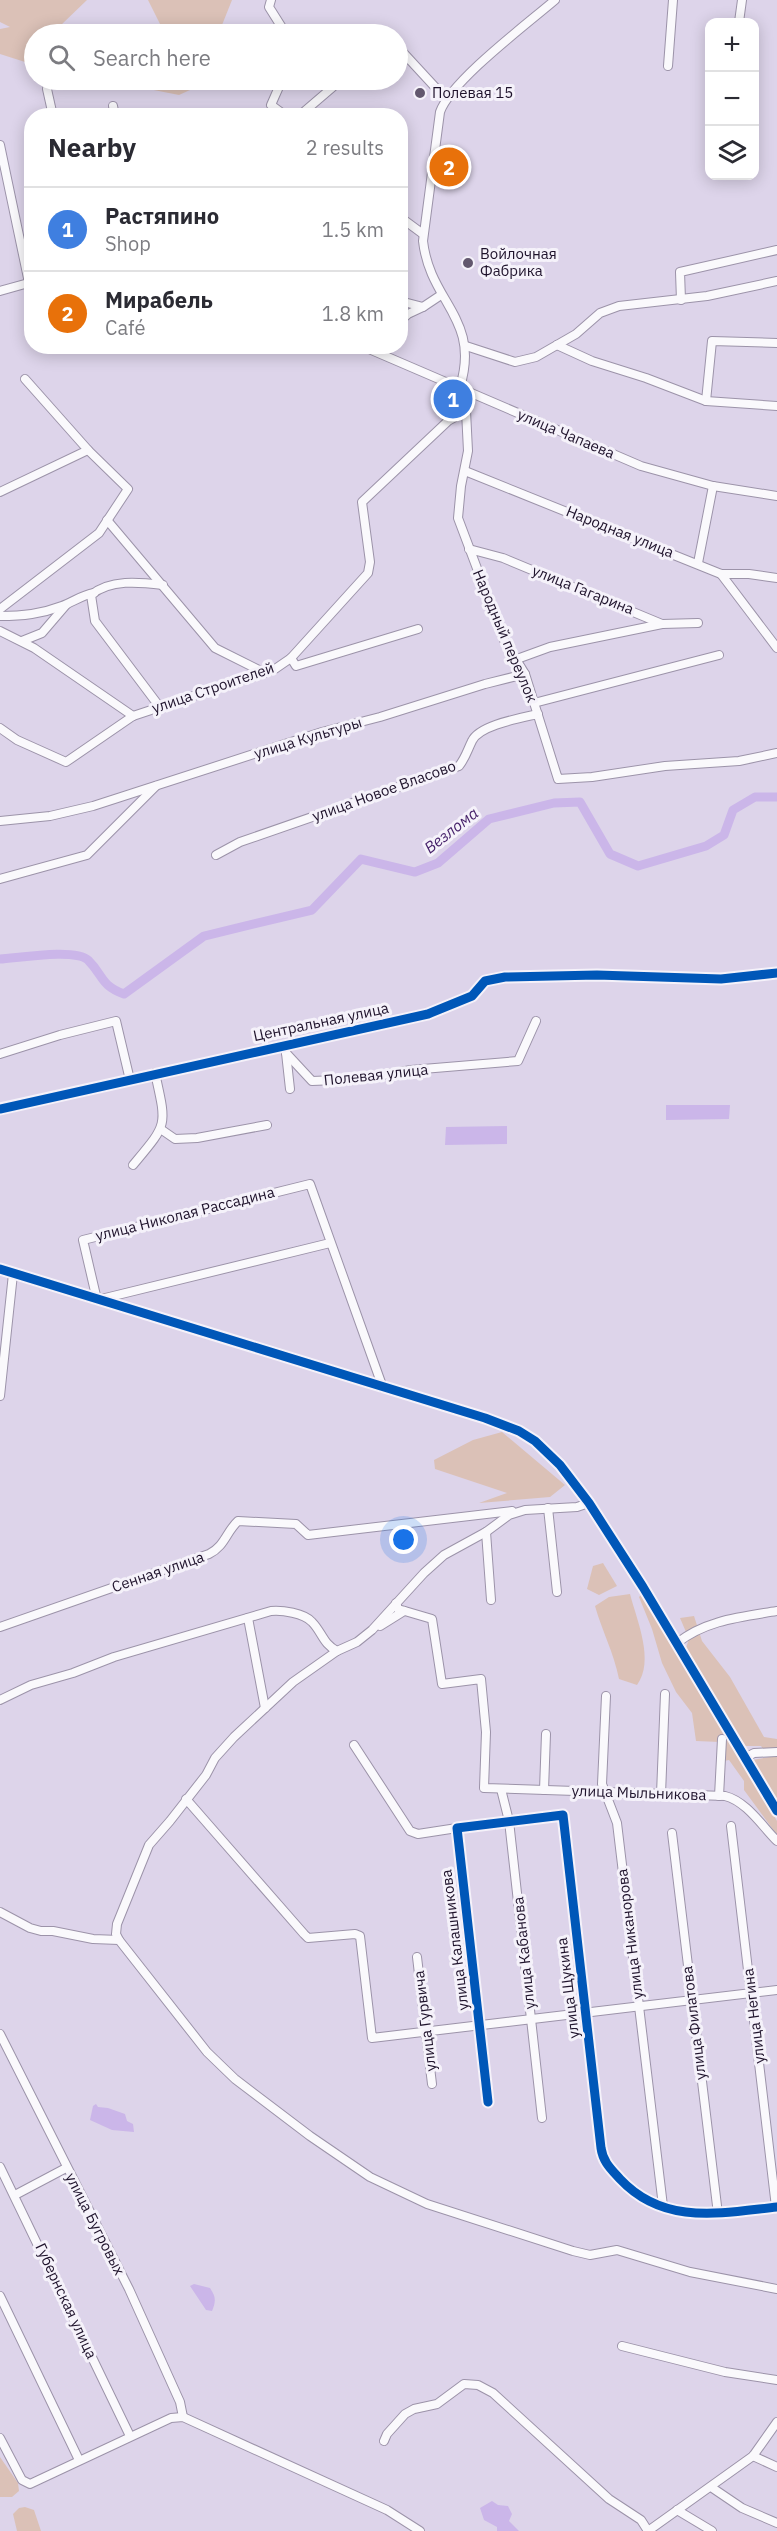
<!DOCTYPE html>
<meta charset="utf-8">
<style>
body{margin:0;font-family:"IBM Plex Sans",sans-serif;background:#f7f7f7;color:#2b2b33}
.controls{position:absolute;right:18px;top:18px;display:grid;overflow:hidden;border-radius:12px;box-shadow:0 3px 15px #0003}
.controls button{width:54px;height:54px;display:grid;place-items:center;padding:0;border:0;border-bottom:2px solid #e1e1e2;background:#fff;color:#2b2b33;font:30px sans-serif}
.you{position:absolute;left:404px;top:1540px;width:21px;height:21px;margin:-15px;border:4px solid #fff;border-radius:50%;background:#1a73e8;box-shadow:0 0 0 9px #1a73e833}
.badge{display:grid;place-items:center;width:39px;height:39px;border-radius:50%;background:#0f766e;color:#fff;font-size:20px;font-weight:700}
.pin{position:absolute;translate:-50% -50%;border:3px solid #fff;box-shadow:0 2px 6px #0006}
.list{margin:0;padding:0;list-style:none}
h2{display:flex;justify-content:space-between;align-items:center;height:78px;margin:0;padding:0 24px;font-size:26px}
h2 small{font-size:20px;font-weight:400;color:#7c7c81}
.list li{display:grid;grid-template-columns:39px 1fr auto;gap:18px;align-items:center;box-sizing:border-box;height:84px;padding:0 24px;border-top:2px solid #e1e1e2}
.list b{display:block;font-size:22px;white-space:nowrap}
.list p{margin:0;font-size:20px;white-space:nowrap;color:#7c7c81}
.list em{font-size:20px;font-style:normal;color:#7c7c81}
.icon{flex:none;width:33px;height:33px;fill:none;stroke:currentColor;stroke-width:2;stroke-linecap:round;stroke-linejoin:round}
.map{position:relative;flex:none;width:777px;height:2531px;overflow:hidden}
.search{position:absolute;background:#fff;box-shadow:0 3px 15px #0003;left:24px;top:24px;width:384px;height:66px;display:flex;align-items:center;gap:15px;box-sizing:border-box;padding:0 21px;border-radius:33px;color:#7c7c81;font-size:22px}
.panel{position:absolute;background:#fff;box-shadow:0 3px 15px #0003;left:24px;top:108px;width:384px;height:246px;border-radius:24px}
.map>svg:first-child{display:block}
.green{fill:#dbc1b7}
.water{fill:#cbb6e9}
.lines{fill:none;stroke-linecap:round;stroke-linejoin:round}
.river{stroke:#cbb6e9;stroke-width:9}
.minor-casing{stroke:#9c93a9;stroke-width:10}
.minor{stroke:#faf9fc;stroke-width:8}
.cycleway-casing{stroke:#f5f2fa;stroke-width:13}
.cycleway{stroke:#0057b8;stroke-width:9}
.poi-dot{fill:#62576e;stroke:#f5f2fa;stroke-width:2}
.labels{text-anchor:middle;stroke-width:6;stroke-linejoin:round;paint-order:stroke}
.poi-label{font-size:15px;fill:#1f132c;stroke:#f5f2fa;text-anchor:start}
.street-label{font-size:15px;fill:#1f132c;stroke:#f5f2fa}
.water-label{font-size:16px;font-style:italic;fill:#441f68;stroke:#f5f2fa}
</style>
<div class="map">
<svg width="777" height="2531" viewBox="0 0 777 2531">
<rect width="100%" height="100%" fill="#ddd4ea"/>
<!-- green -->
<g class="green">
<polygon points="0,0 87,0 61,25 61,34 34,34 34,60 25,62 0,54 0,29 10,27 0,22"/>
<polygon points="148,0 232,0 222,25 230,34 159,34 160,24"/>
<polygon points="103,80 212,80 179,95"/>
<polygon points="502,1432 565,1485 550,1497 479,1503 507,1493 435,1469 434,1460 473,1440"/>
<polygon points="603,1563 617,1586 599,1595 587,1589 593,1566"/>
<path d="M630 1594C637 1621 655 1661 637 1685L619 1679C614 1653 602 1631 595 1606L609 1597Z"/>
<polygon points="641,1595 777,1821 777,1835 744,1790 744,1781 729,1760 724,1761 720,1742 696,1741 692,1713 676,1692 662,1663 652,1629 639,1597"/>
<polygon points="694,1616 702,1641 730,1677 764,1737 777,1739 777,1802 752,1760 769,1757 761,1746 743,1746 685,1651 689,1639 680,1618"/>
<polygon points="0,2457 18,2483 19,2491 12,2497 0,2497"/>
<polygon points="25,2507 34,2510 41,2531 17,2531 13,2514 19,2508"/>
</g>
<!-- water -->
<g class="water">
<polygon points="666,1105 730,1105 729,1119 666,1120"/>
<polygon points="507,1126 507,1144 445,1145 446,1127"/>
<polygon points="96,2104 98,2107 108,2108 125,2114 127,2121 133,2124 134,2132 112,2130 90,2120 93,2106"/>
<path d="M194 2284 210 2288C216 2297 216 2301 212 2311L206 2310 190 2286Z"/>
<polygon points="492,2501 498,2505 508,2506 512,2514 509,2521 519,2531 497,2531 497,2527 484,2520 480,2508"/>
</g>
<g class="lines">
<!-- river -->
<path class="river" d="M0 959C18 958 75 948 88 960 104 976 100 985 124 994L204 936 312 910 361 859 415 872 438 863 489 819 554 803 580 802 610 854 638 866 706 846 724 835 733 810 755 797H777"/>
<!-- minor casing -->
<g class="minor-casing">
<g id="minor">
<polyline points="271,0 269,7 286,34"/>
<polyline points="739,22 742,0"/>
<polyline points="398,47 446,99"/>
<polyline points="668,66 673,0"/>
<polyline points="282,80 271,105 286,116"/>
<polyline points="47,89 53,116"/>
<polyline points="113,106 115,116"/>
<polyline points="299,116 341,80"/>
<polyline points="0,145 29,283"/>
<polyline points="400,217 423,234"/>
<polyline points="0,291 32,282"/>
<polyline points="681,300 680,272 777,250"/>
<polyline points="400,301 423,307 441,295"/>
<polyline points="400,321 408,314 423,307"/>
<polyline points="557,345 592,361 646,378 706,401 777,406"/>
<polyline points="362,346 641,466 713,486 777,496"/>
<polyline points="466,346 515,362 536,357 576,334 600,313 619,306 707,296 777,281"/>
<polyline points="460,387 466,411 468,451 461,486 458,518 504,640 525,674 558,779 592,777 665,766 739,761 777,753"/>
<path d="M460 387C481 318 430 303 423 241L440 112C451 81 527 24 555 0"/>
<polyline points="706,401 712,341 777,343"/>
<polyline points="465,471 721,574 749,574 777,578"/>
<polyline points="0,492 88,450 25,379"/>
<polyline points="107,520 215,648 265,673"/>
<polyline points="469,549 503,558 662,624 698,623"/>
<polyline points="698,563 713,486"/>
<polyline points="721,574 777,648"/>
<polyline points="0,609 99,533 128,489 88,450"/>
<path d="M0 616C23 616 41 614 62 606 73 602 82 595 94 593"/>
<polyline points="0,631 34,648 133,716"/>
<polyline points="22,641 42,633 66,605"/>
<polyline points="291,658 296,666 418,629"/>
<polyline points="517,659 550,647 662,624"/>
<polyline points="534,703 719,655"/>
<path d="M159 706 95 621 91 595C110 579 139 582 163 585"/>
<polyline points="0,728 17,740 66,762 133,716 275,669 291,658 368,573 370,562 362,502 448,421 466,411"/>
<polyline points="0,821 50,816 93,806 322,732 380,717 485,684 525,674"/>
<path d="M216 855 240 842 459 766C466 757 467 751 472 741 479 725 521 718 538 714"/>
<polyline points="0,879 87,855 156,786"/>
<polyline points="286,1053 312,1081 361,1079 411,1070 518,1061 536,1021"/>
<polyline points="286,1053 290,1089"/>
<polyline points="0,1054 60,1035 116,1021 130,1080"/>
<polyline points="0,1109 428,1014 472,996 485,981 505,977 597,975 721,979 777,973"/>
<polyline points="162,1130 175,1139 197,1138 267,1125"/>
<path d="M133 1165C168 1123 167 1127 155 1073"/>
<polyline points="330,1243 97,1300 83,1240 310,1184 383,1388"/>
<polyline points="0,1269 485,1418 519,1431 535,1441 560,1465 589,1503 643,1587 777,1811"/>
<polyline points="0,1396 13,1274"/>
<polyline points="548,1508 557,1592"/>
<polyline points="486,1532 491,1600"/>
<path d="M396 1603 398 1609 432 1619 442 1684 481 1679 486 1732 484 1788 725 1796C746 1801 762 1826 777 1841"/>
<polyline points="248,1618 265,1708"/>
<polyline points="380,1626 404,1611"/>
<path d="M0 1627 209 1554C225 1546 226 1532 238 1521L296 1524 308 1535 512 1511"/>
<path d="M677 1643C706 1620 741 1617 777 1611"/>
<polyline points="606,1696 602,1784 617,1823 663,2206"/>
<path d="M0 1700 31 1685 73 1673 114 1657 271 1611C282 1610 304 1613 312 1622 322 1632 323 1644 337 1651"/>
<polyline points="354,1745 410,1831 418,1834 457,1828"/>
<polyline points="745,1758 754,1753 777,1752"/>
<polyline points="501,1789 509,1821 542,2118"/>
<polyline points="544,1790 546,1734"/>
<polyline points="661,1794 665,1694"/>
<polyline points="719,1796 722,1739"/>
<polyline points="186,1799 304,1934 308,1938 355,1934 360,1936 372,2038 777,1990"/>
<polyline points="731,1826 776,2207"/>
<polyline points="672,1833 718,2214"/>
<polyline points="0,1912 30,1928 41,1931 53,1931 93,1939 119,1940 207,2052 235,2079 310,2136 370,2177 427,2204 573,2251 590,2255 617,2250 690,2272 777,2289"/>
<polyline points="119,1940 116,1934 117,1924 149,1845 170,1821 206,1775 215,1758 234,1737 293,1682 337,1651 357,1642 372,1630 424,1573 444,1555 486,1532 509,1515 525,1510 577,1507 589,1503"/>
<polyline points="417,1957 432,2084"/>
<polyline points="0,2034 129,2289 180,2402 183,2417"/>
<path d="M488 2102 457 1828 563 1815 601 2148C603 2162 611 2169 620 2179 664 2226 721 2213 777 2207"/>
<polyline points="0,2167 130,2436"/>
<polyline points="15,2195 66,2168"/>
<polyline points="0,2296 79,2460"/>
<polyline points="622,2346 725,2372 777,2380"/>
<polyline points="0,2438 22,2480 30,2484 171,2418 183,2417 387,2510 420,2531"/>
<polyline points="384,2441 387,2434 405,2414 414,2409 437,2404 464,2384 478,2385 493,2393 609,2499 641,2520 648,2531"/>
<polyline points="753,2456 777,2467"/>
<polyline points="711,2487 742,2508 777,2523"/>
<polyline points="677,2510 712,2531"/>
<polyline points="648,2531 753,2456 777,2422"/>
</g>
</g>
<!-- minor -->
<use href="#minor" class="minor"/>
<!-- cycleway casing -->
<g class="cycleway-casing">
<g id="cycleway">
<polyline points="0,1109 428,1014 472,996 485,981 505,977 597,975 721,979 777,973"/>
<polyline points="0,1269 485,1418 519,1431 535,1441 560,1465 589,1503 643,1587 777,1811"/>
<path d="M488 2102 457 1828 563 1815 601 2148C603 2162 611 2169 620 2179 664 2226 721 2213 777 2207"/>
</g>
</g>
<!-- cycleway -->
<use href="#cycleway" class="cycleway"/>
</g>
<!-- markers -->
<g class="poi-dot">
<circle cx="420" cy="93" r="6"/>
<circle cx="468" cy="263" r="6"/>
</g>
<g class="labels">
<!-- poi labels -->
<g class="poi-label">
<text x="432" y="98">Полевая 15</text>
<text x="480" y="259">Войлочная<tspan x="480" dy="17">Фабрика</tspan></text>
</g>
<!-- street labels -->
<g class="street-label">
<text transform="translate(566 434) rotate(23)" y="5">улица Чапаева</text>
<text transform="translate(620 532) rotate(22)" y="5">Народная улица</text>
<text transform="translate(583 590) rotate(22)" y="5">улица Гагарина</text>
<text transform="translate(505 636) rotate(67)" y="5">Народный переулок</text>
<text transform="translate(213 688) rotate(-19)" y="5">улица Строителей</text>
<text transform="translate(308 738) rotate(-17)" y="5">улица Культуры</text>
<text transform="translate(384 791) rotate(-20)" y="5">улица Новое Власово</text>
<text transform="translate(321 1022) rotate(-12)" y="5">Центральная улица</text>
<text transform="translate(376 1075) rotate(-6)" y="5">Полевая улица</text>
<text transform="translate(185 1214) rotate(-14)" y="5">улица Николая Рассадина</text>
<text transform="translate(158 1572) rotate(-19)" y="5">Сенная улица</text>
<text transform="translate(639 1793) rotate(2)" y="5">улица Мыльникова</text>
<text transform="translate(630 1934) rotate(-97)" y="5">улица Никанорова</text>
<text transform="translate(455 1940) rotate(-97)" y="5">улица Калашникова</text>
<text transform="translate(524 1953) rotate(-96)" y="5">улица Кабанова</text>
<text transform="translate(568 1988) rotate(-97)" y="5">улица Щукина</text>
<text transform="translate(754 2016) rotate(-97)" y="5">улица Негина</text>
<text transform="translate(425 2021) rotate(-97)" y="5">улица Гурвича</text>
<text transform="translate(694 2023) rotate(-97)" y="5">улица Филатова</text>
<text transform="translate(95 2224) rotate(63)" y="5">улица Бугровых</text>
<text transform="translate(66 2301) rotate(65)" y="5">Губернская улица</text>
</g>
<!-- water labels -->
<g class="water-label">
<text transform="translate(451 830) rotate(-38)" y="6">Везлома</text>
</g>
</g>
</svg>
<div class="controls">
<button>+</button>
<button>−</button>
<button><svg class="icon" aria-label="layers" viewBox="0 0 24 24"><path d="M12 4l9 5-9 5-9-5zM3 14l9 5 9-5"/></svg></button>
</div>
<div class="you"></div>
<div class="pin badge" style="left:453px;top:399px;background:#3f7fe0">1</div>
<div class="pin badge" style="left:449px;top:167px;background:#e8710a">2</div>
<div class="search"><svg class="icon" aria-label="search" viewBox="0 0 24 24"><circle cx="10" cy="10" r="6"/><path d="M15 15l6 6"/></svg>Search here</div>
<section class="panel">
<h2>Nearby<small>2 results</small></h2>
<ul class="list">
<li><span class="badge" style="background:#3f7fe0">1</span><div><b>Растяпино</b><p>Shop</p></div><em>1.5 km</em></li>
<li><span class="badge" style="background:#e8710a">2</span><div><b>Мирабель</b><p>Café</p></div><em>1.8 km</em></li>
</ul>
</section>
</div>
